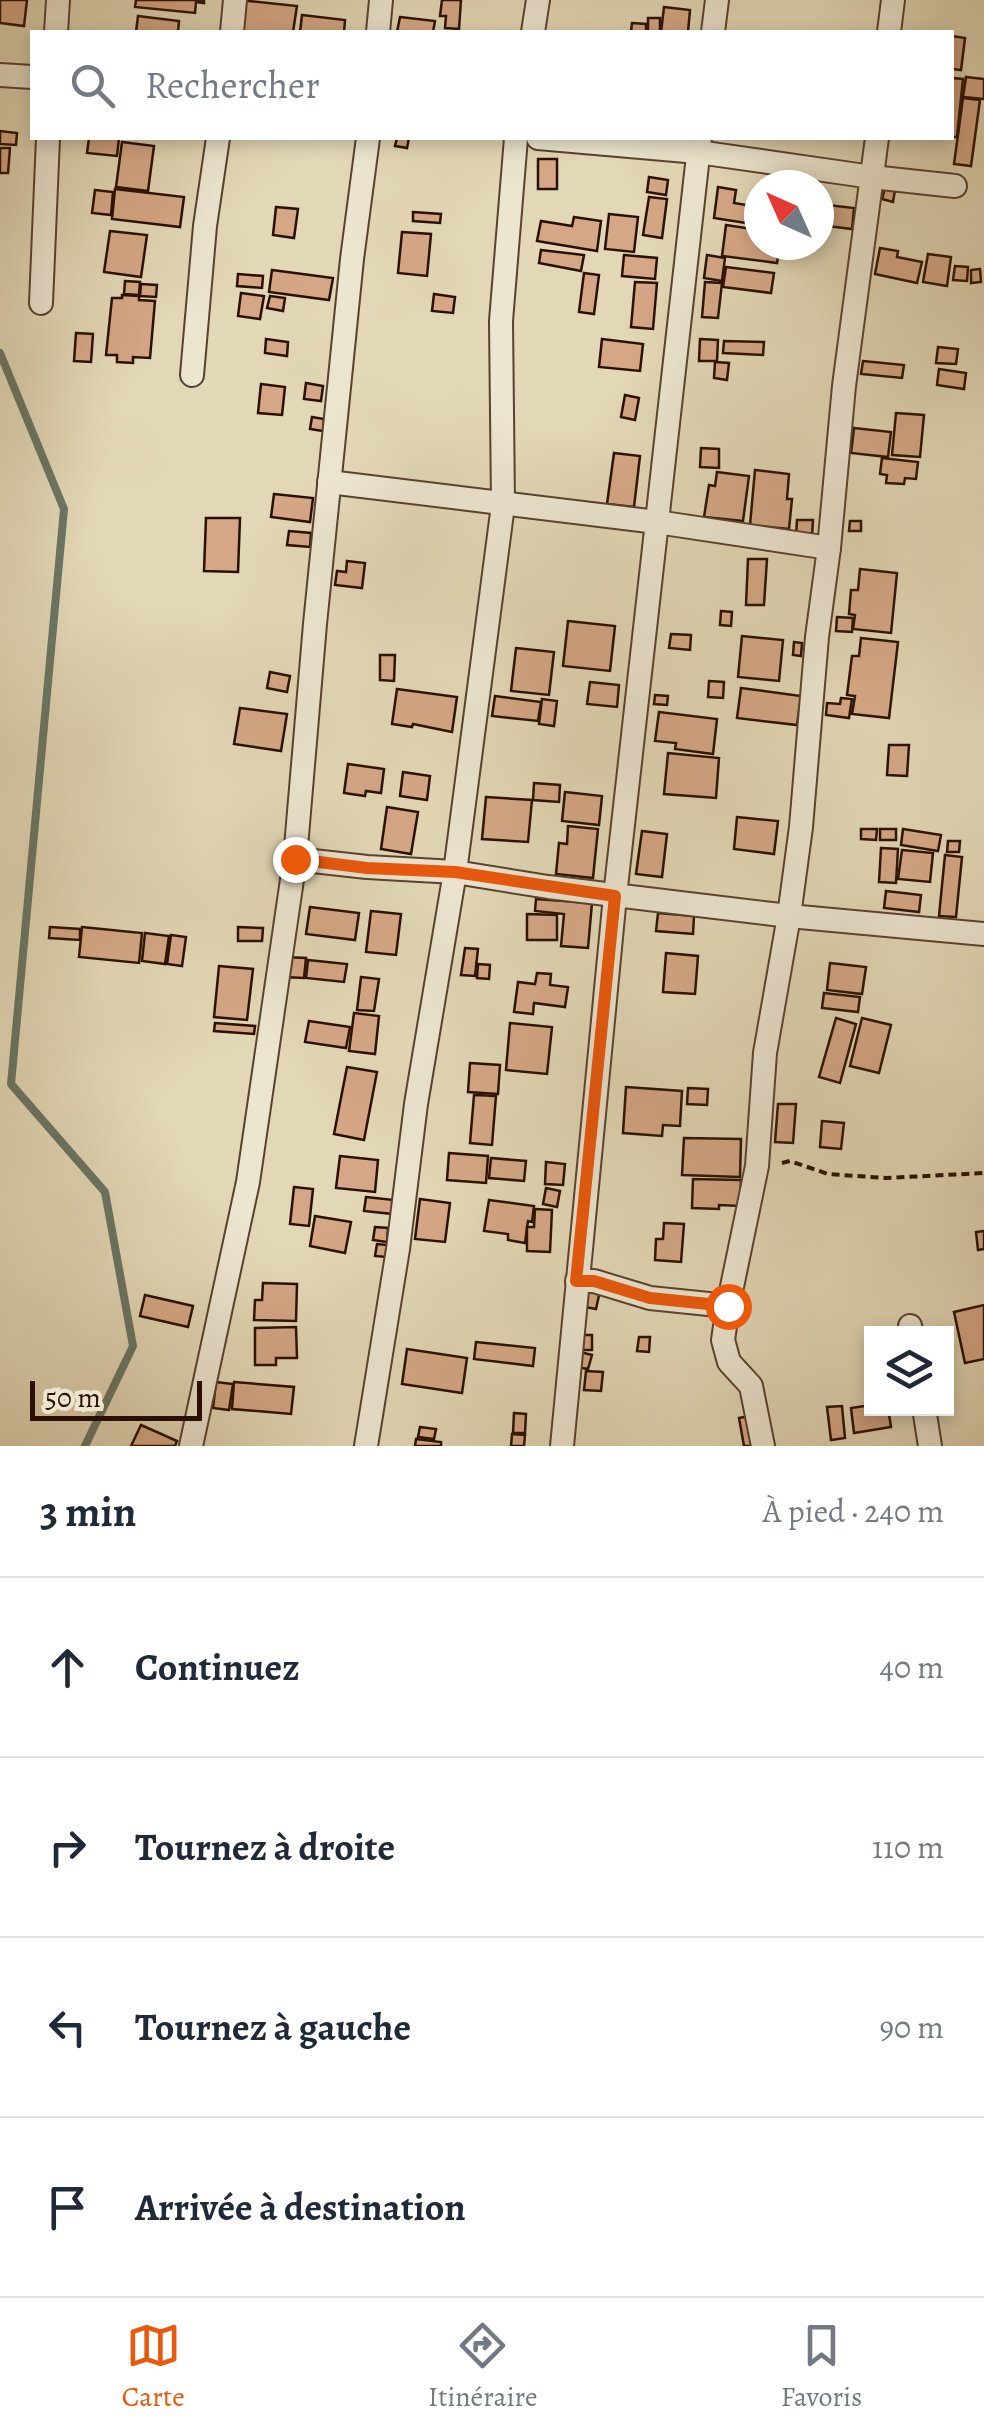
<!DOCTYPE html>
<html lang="fr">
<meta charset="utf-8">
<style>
body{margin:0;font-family:Alegreya,serif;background:#f2f2f3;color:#1f2937}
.controls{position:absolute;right:30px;bottom:30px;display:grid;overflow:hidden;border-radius:0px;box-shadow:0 5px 15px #0003}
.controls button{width:90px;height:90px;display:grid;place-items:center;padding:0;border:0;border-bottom:2px solid #e0e1e3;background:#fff;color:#1f2937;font:50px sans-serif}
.compass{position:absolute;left:744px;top:170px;width:90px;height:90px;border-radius:50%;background:#fff;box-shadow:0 5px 15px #0003;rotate:315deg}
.scale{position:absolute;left:30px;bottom:25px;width:172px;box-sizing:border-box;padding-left:10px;border:5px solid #2a1000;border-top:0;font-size:28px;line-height:35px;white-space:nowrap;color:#2a1000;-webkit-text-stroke:8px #ece5d0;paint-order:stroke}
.stop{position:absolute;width:30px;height:30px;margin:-22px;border:8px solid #ea580c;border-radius:50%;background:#fff}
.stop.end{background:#ea580c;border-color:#fff;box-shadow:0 2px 10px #0008}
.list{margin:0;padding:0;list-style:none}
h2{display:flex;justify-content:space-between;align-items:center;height:130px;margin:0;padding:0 40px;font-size:42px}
h2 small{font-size:32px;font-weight:400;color:#747a83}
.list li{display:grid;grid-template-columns:65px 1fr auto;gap:30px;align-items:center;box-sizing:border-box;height:180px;padding:0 40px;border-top:2px solid #e0e1e3}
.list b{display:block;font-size:38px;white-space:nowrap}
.list em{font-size:32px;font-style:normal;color:#747a83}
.icon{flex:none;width:55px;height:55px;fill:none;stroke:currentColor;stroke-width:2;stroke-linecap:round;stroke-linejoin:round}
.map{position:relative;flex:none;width:984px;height:1446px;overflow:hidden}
.search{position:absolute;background:#fff;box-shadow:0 5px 15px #0003;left:30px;right:30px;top:30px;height:110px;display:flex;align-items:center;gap:25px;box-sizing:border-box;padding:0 35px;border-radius:0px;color:#747a83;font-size:38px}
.sheet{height:850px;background:#fff}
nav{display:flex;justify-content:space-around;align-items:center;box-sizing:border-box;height:140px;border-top:2px solid #e0e1e3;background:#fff;font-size:28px;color:#747a83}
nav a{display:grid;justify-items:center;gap:5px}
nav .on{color:#ea580c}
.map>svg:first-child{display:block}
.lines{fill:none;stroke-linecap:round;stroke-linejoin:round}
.stream{stroke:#6a7665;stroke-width:8}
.building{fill:#d5a786;stroke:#2a1000;stroke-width:2.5}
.minor-casing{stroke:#58422e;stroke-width:26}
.path{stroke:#2a1000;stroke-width:4;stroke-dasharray:8 5;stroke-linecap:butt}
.minor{stroke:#ece5d0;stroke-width:22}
.route{stroke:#ea580c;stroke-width:12}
</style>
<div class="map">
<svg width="984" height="1446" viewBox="0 0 984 1446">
<rect width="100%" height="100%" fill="#e2d7b6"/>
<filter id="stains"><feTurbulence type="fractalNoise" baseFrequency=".002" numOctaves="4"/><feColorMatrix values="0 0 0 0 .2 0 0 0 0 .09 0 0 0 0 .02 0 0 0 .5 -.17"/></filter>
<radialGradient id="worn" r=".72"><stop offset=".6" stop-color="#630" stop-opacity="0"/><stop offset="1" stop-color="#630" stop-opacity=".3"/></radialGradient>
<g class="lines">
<!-- stream -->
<polyline class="stream" points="0,353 64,509 11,1084 105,1192 133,1346 85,1446"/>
</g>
<!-- building -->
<g class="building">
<polygon points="0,0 27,0 24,26 0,23"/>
<polygon points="136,0 204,0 204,3 196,2 195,13 135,7"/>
<polygon points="240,0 297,6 293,32 235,32"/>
<polygon points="442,0 461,0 459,29 445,28 446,16 440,16"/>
<polygon points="664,7 690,10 688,32 661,32"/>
<polygon points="302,15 345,20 344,32 300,32"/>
<polygon points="138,16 179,21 178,32 136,32"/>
<polygon points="400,17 435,21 433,32 397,32"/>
<rect x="648" y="18" width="12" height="14"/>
<polygon points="632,23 646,24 646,32 631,32"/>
<polygon points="952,36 965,38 961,70 952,69"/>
<polygon points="966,77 984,79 984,99 963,97"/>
<polygon points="952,78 963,79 957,137 952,137"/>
<polygon points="963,98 980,100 971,166 954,164"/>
<polygon points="0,131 17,133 16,145 0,144"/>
<polygon points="89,138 119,138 117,156 87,153"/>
<polygon points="397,138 409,138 407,148 395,146"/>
<polygon points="122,142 154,146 148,191 116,187"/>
<polygon points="0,148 10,148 8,173 0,173"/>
<rect x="538" y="159" width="19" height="30"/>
<polygon points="649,177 668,180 666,195 647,192"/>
<polygon points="718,187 736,190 734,203 759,207 759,225 714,218"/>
<polygon points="885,188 895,190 893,202 882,199"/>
<polygon points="115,189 184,197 180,227 112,219"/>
<polygon points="95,190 113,192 111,215 92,213"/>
<polygon points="649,197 667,199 662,238 643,235"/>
<polygon points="819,204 854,208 852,229 819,225"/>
<polygon points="276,207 298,209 294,238 273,235"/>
<polygon points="413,212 441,214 440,223 413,221"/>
<polygon points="609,214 638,217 634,252 605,249"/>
<polygon points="574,217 601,221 597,251 537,241 541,221 572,226"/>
<polygon points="726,225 759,230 759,245 780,245 777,263 722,256"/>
<polygon points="110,231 147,235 141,277 104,272"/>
<polygon points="402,232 431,234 427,276 398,273"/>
<polygon points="880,248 898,251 897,257 922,262 917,283 875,274"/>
<polygon points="541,250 584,255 581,271 539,263"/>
<polygon points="928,254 951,257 947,286 923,282"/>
<polygon points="624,255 657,258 655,279 622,276"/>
<polygon points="707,255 725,258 722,281 704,278"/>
<polygon points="955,266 968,267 967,281 953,280"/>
<polygon points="726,267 774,273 771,293 723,287"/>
<polygon points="980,269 981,282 971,283 971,270"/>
<polygon points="272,270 333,278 329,300 269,292"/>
<polygon points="584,273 599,275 594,314 579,312"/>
<polygon points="238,274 263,276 262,288 237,286"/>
<polygon points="125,281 140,282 139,295 124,294"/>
<polygon points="635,282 657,283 653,329 631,327"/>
<polygon points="705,282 722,283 718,318 702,317"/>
<polygon points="141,284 157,285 156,297 140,296"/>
<polygon points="241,293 264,296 260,319 238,316"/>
<polygon points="434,294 455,297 453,313 432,311"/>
<polygon points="122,295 139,296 139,300 155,301 150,358 133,357 133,363 117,362 117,355 106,355 112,298 122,298"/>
<polygon points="270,296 285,298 283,311 267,308"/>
<polygon points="76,333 93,334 91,362 74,361"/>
<polygon points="266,339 288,342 287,356 265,353"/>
<polygon points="602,339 643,344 640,371 599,367"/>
<polygon points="700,339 718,340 717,361 699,361"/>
<polygon points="724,341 764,342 763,355 723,353"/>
<polygon points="938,347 958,349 956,364 936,363"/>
<polygon points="863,361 904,365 902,378 861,374"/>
<polygon points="715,362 729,363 727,380 714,378"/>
<polygon points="939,369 966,373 964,389 937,385"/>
<polygon points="306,383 323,386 321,401 304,399"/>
<polygon points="261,384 285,387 282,415 258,413"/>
<polygon points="625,395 639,398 635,420 621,417"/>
<polygon points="896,413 924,415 920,457 892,455"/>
<polygon points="312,417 324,419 323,431 310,429"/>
<polygon points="854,428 891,432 888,457 851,453"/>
<polygon points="701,448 719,449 719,468 700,467"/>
<polygon points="614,453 640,456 634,507 607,504"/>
<polygon points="882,458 918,462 916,479 905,478 904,484 886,483 887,475 880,474"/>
<polygon points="755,470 789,474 787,499 792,499 789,529 750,525"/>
<polygon points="717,472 749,476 743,521 704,517 709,485 715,486"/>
<polygon points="274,494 313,498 310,522 271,517"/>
<polygon points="206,518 240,518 238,572 204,571"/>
<polygon points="797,520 813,520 812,537 796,536"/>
<polygon points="850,521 861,521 861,531 849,531"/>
<polygon points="289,531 311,533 310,547 287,545"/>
<polygon points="748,559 767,559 764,605 746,605"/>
<polygon points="347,561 365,563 362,588 335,585 337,571 346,572"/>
<polygon points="860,569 897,573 891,633 853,629 855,615 849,614 851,590 858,590"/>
<polygon points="721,611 732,612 731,626 720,625"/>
<polygon points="837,617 853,618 852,632 836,631"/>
<polygon points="568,621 615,626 610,671 563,666"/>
<polygon points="671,634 691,635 690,650 669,648"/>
<polygon points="742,636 783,640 779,681 738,677"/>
<polygon points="861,638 898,642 889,718 852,714 855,696 847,695 852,656 859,656"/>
<polygon points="794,642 802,643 801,656 793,655"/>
<polygon points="516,648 554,652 549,695 511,691"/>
<polygon points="380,655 395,655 394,681 380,680"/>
<polygon points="270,672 290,676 287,692 267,688"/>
<polygon points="709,681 724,682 723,698 708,697"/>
<polygon points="590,682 619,685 617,707 587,704"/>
<polygon points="741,688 801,696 797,725 737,718"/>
<polygon points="397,689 457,697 452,732 413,724 412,727 392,724"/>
<polygon points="655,695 668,696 667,705 654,704"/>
<polygon points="495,696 541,702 538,721 492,716"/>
<polygon points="841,698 852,699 849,718 826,715 827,703 840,704"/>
<polygon points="542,699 557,701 554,726 539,724"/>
<polygon points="240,708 287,714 281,751 234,744"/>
<polygon points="659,712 717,719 713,754 675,749 676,743 655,741"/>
<polygon points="889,745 909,745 907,776 887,775"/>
<polygon points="668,753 719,758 716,798 664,794"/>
<polygon points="348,764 384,769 381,793 366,791 365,796 344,793"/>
<polygon points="403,772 430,776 427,800 400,796"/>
<polygon points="534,783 560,785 559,802 533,800"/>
<polygon points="565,792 602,796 599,825 562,821"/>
<polygon points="486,797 532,800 528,842 482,839"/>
<polygon points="387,807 418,812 411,854 381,849"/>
<polygon points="737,817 778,821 774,854 734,849"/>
<polygon points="568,826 598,829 593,878 556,874 559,843 567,844"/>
<polygon points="861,829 877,829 876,840 861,839"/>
<rect x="880" y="829" width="16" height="11"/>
<polygon points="903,829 941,835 938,851 901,845"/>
<polygon points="642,831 667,834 662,877 636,874"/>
<polygon points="948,841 960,841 959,852 947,852"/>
<polygon points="881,848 898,849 896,883 879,882"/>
<polygon points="902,850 933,853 930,882 898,879"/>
<polygon points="945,855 962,857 956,917 939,916"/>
<polygon points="886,891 921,895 919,912 884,908"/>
<polygon points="536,899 592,903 588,948 561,946 564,914 535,911"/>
<polygon points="310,907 359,913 355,940 306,934"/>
<polygon points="371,911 401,914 396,955 366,952"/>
<polygon points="658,913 694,916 693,934 656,931"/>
<polygon points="527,914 557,915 557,940 527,940"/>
<polygon points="50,927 80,929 80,940 49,938"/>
<polygon points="82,927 142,933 139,963 79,957"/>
<polygon points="238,927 263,928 262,941 238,941"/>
<polygon points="145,933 169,936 165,964 142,961"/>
<polygon points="171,935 186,937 182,966 167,964"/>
<polygon points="465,948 478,949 475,976 461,975"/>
<polygon points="666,953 698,956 695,994 663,992"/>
<polygon points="284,957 306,958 304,978 283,977"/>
<polygon points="308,960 347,964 344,982 306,978"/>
<polygon points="830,963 866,967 862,994 827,990"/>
<polygon points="478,964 490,965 489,979 477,978"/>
<polygon points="219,966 253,969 247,1020 214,1017"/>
<polygon points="537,973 551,974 550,985 568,987 565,1007 534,1003 533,1014 514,1012 518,982 535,984"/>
<polygon points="361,977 379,979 374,1011 357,1010"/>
<polygon points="824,993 860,997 858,1012 822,1008"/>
<polygon points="354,1013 379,1016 375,1054 349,1051"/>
<polygon points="836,1018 856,1024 840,1083 819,1077"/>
<polygon points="862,1018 891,1025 879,1073 850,1066"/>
<polygon points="309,1021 350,1027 346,1048 305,1042"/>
<polygon points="215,1023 255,1026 254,1034 214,1031"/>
<polygon points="510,1023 552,1027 547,1074 506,1070"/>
<polygon points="470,1063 500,1065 498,1094 468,1092"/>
<polygon points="347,1067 377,1072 364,1140 334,1134"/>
<polygon points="626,1087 682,1091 680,1126 663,1125 662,1136 623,1133"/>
<polygon points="688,1088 708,1089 707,1105 687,1104"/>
<polygon points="474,1095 496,1096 492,1145 470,1143"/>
<polygon points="778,1104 796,1104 793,1143 775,1142"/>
<polygon points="822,1121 844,1123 841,1149 820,1147"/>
<polygon points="684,1138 741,1139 740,1177 682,1175"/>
<polygon points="449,1153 488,1156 486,1183 447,1180"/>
<polygon points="340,1156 378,1160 375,1192 336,1188"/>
<polygon points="491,1158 526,1161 524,1181 489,1178"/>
<polygon points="546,1162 565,1164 563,1185 545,1184"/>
<polygon points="693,1179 741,1180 740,1206 719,1205 719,1209 692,1208"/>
<polygon points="294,1187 313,1189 309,1226 290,1224"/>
<polygon points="546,1188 560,1191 557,1207 543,1204"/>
<polygon points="366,1197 394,1200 393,1214 364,1211"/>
<polygon points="420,1199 450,1203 445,1242 415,1239"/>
<polygon points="489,1200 534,1206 532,1222 528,1221 525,1243 508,1240 508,1234 484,1231"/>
<polygon points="535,1209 552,1210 550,1252 527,1251 527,1227 534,1227"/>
<polygon points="315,1216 351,1222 345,1253 310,1246"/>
<polygon points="664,1223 684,1224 681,1262 655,1260 656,1239 663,1239"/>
<polygon points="375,1227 388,1228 387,1242 373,1240"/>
<polygon points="984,1231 984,1249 978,1250 976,1232"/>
<polygon points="377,1244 387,1245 386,1257 375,1256"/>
<polygon points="263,1283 297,1284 296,1321 254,1320 255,1300 262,1300"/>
<polygon points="589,1284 601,1286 596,1309 585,1307"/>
<polygon points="145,1295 193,1306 188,1327 140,1316"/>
<polygon points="984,1305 984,1359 965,1363 954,1312"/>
<polygon points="296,1327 297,1358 276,1358 276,1365 255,1365 255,1328"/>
<rect x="579" y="1335" width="13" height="15"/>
<polygon points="639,1337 650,1337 649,1352 637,1351"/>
<polygon points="476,1342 535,1348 533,1366 474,1359"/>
<polygon points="407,1349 467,1358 462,1393 402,1384"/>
<polygon points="580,1352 592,1355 588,1369 577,1367"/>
<polygon points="586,1371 603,1372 601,1391 584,1390"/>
<polygon points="216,1382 233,1384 229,1410 213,1408"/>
<polygon points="234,1382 294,1387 291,1414 232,1409"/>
<polygon points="872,1405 872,1408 888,1408 891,1427 854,1433 851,1408"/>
<polygon points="842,1406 845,1438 831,1440 827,1407"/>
<polygon points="514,1413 526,1414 525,1433 513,1433"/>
<polygon points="755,1415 760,1446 744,1446 739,1418"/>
<polygon points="141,1425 177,1441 175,1446 131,1446"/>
<polygon points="420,1427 436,1429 434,1439 418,1437"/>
<polygon points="512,1434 525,1435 524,1446 511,1446"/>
<polygon points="416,1439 441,1442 441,1446 415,1446"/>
</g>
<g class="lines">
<!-- minor casing -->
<g class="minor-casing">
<g id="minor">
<polyline points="56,32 58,0"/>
<polyline points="232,32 235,0"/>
<polyline points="378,32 381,0"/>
<polyline points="533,32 538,0"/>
<polyline points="713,32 717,0"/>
<polyline points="889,32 893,0"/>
<polyline points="0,75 32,77"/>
<polyline points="538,138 698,152 872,177 955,186"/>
<polyline points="41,303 48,138"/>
<polyline points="192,375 205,226 218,138"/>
<polyline points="329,482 657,522 829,548"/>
<polyline points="295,859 367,867 455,872 548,887 789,916 984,934"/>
<polyline points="577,1281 594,1281 650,1298 728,1306"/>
<polyline points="910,1326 912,1334"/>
<polyline points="924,1408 930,1446"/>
<polyline points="191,1446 248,1182 295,859 315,624 352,259 368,138"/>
<polyline points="366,1446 398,1249 416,1104 455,872 503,505 501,321 516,138"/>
<polyline points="562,1446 615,896 700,138"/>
<polyline points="763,1446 751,1386 729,1362 723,1340 728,1306 757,1166 765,1053 789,916 801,827 817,637 829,548 844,386 877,138"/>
</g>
</g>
<!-- path -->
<polyline class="path" points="782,1163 790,1161 828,1174 886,1178 984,1173"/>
<!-- minor -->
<use href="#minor" class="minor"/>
</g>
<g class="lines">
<!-- route -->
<polyline class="route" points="295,859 367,868 455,872 615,896 576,1281 594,1281 650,1298 728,1306"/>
</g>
<rect width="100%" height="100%" filter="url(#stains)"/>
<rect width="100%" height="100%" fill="url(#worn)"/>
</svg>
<div class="controls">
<button><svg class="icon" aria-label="layers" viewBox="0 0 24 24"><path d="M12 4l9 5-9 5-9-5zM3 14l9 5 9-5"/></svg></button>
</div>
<svg class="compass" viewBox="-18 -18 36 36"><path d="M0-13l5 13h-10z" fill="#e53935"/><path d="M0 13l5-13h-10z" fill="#747a83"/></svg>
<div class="scale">50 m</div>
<div class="stop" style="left:728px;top:1306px"></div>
<div class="stop end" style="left:295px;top:859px"></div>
<div class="search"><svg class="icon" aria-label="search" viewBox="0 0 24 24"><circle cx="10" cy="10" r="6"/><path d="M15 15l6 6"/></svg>Rechercher</div>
</div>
<section class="sheet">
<h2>3 min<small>À pied · 240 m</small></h2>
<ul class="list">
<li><svg class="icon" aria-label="ahead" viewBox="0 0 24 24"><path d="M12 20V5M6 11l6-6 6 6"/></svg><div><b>Continuez</b></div><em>40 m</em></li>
<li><svg class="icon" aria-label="right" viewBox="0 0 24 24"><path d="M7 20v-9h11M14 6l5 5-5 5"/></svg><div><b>Tournez à droite</b></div><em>110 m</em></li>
<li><svg class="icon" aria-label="left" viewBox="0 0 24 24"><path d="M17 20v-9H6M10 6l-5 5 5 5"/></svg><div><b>Tournez à gauche</b></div><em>90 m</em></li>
<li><svg class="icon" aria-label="arrive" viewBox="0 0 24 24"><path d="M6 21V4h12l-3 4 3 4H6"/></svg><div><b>Arrivée à destination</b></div></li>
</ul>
</section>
<nav>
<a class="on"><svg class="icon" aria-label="map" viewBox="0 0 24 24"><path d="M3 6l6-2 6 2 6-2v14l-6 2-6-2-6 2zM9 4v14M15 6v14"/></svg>Carte</a>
<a><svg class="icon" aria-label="directions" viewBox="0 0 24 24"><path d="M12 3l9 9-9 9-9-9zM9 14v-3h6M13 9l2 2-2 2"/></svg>Itinéraire</a>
<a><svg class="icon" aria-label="saved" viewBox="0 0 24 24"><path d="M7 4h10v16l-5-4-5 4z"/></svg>Favoris</a>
</nav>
